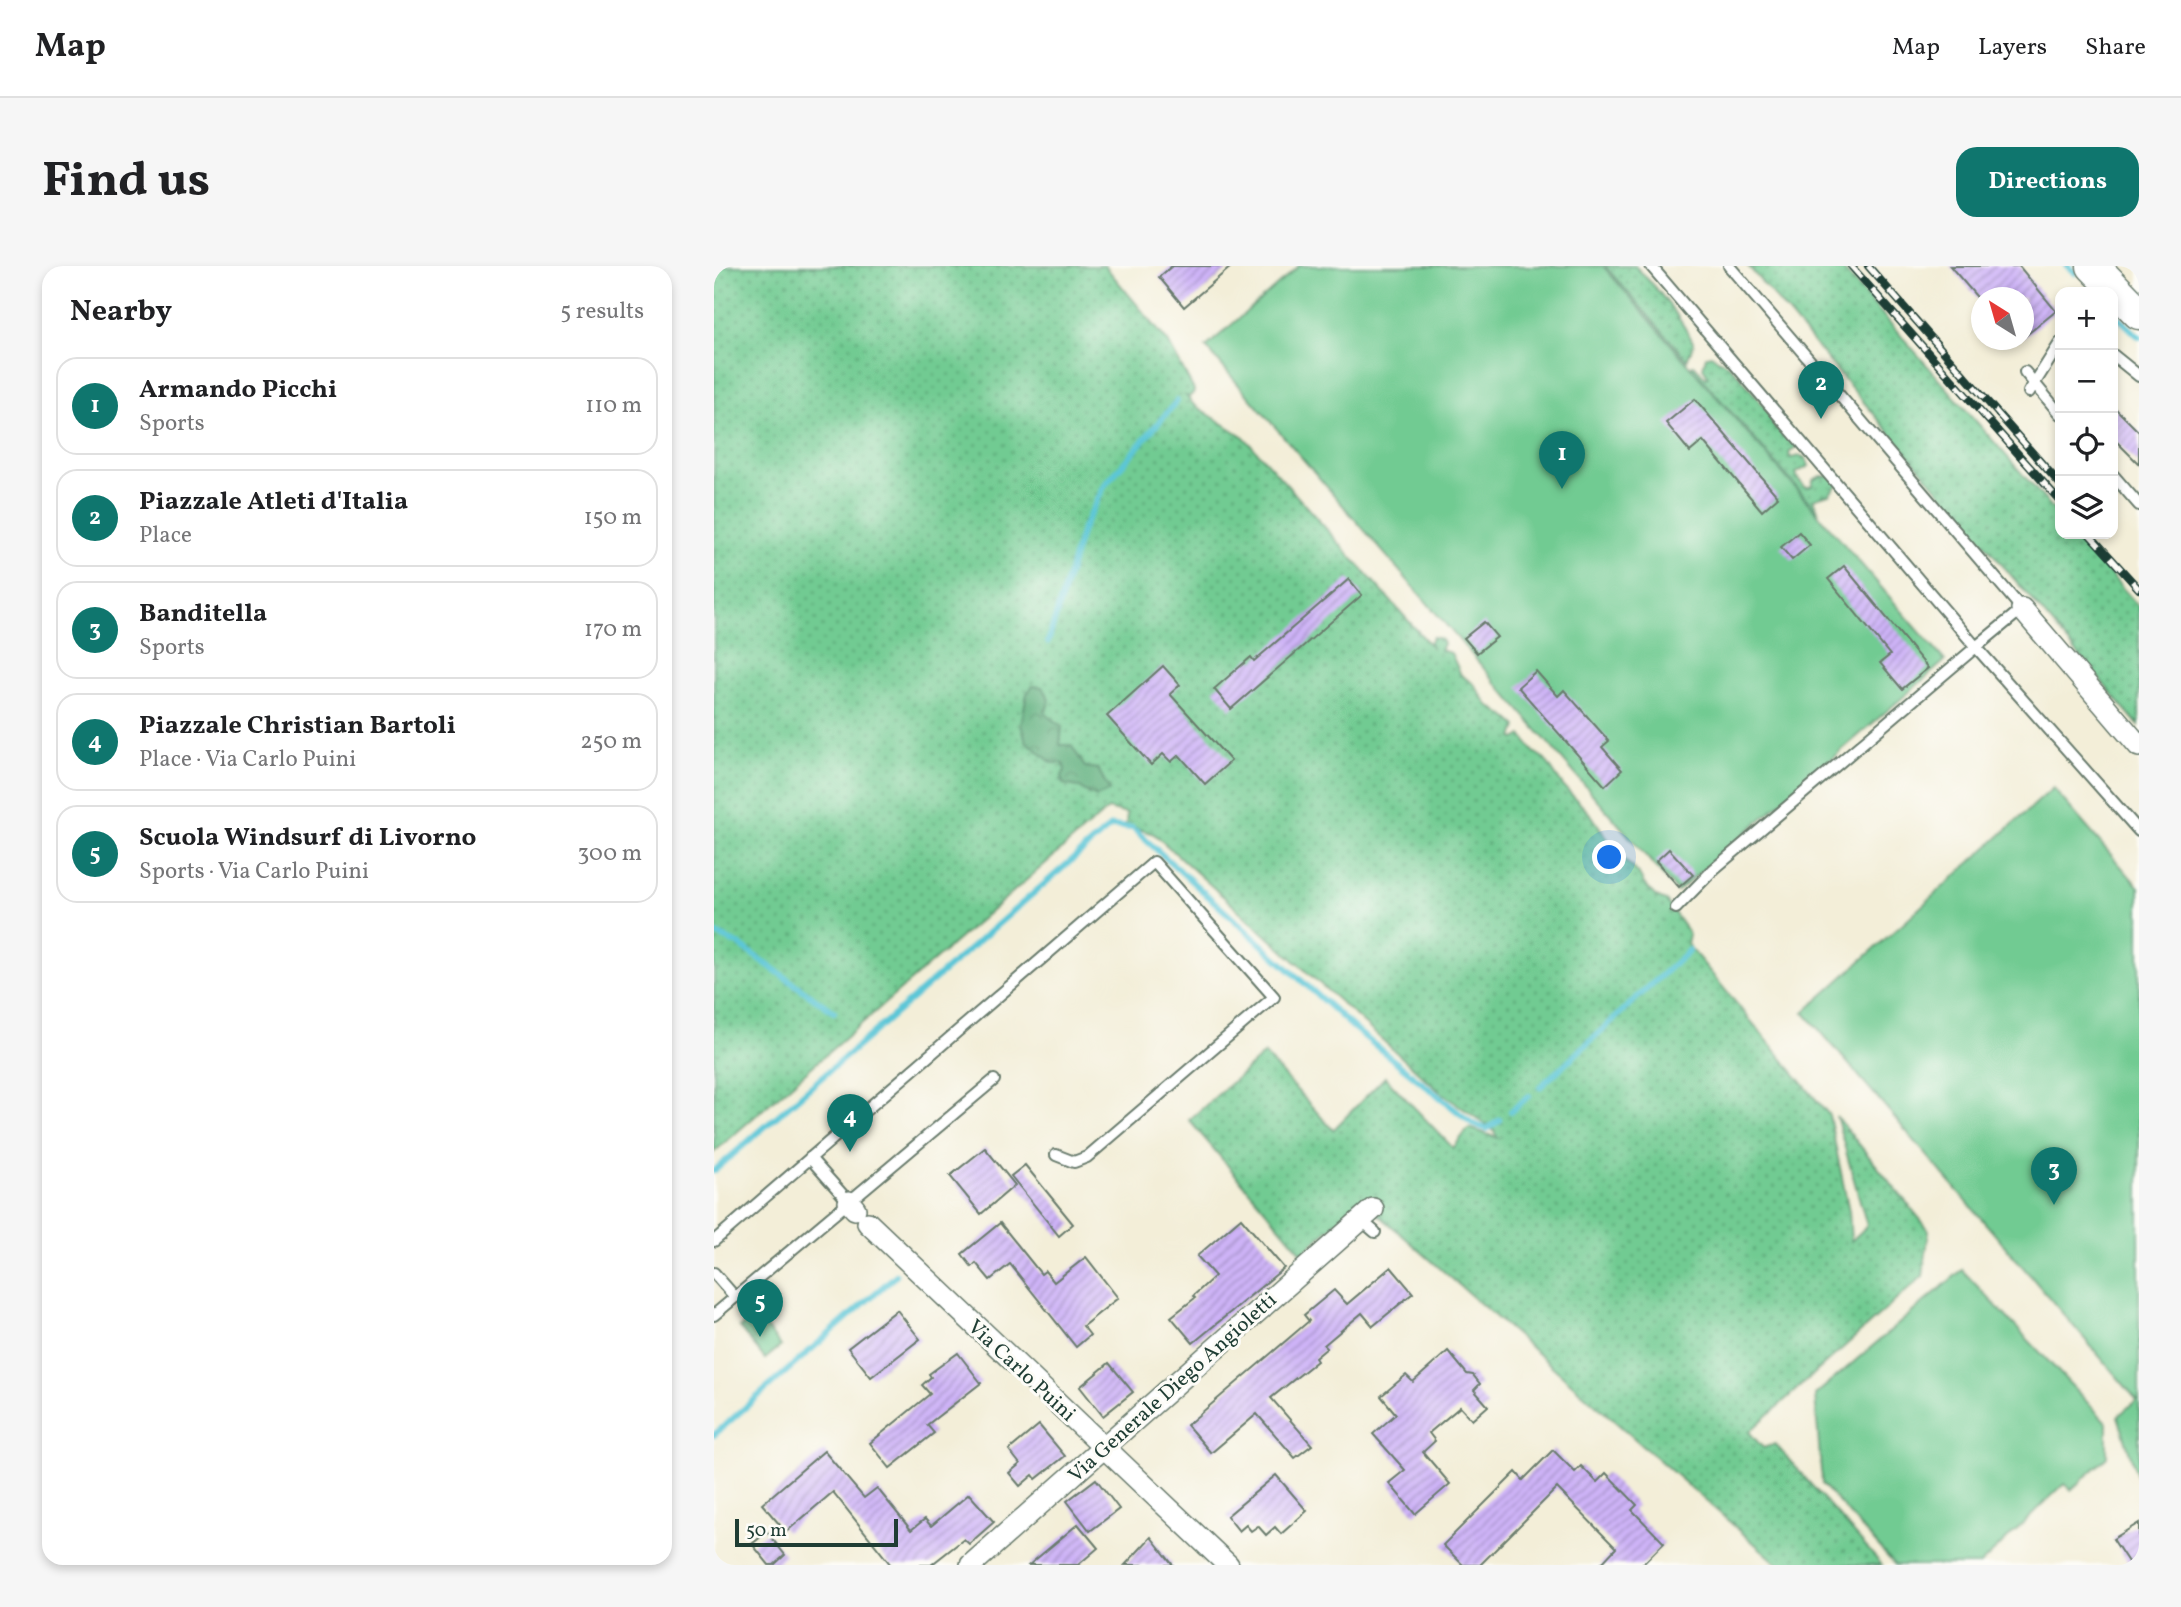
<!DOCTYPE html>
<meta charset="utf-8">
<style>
body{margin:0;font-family:Vollkorn,serif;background:#f6f6f6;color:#202124}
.controls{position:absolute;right:21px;top:21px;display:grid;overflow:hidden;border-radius:14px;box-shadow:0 4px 10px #0003}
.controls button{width:63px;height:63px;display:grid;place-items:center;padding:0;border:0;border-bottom:2px solid #e0e0e0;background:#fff;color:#202124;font:35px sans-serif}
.compass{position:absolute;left:1257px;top:21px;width:63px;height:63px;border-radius:50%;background:#fff;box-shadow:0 4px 10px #0003;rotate:323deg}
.scale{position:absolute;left:21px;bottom:18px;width:163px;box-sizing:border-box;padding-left:7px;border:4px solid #1f3d34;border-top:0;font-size:19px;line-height:24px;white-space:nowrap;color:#1f3d34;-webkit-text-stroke:5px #fdfcf7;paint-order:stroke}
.you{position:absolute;left:896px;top:592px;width:24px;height:24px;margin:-18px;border:5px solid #fff;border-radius:50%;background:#1a73e8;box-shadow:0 0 0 10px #1a73e833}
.badge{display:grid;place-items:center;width:46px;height:46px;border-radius:50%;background:#0f766e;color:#fff;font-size:23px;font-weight:700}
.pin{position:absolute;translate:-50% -58px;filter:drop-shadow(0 2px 4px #0008)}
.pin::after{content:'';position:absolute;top:37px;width:24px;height:21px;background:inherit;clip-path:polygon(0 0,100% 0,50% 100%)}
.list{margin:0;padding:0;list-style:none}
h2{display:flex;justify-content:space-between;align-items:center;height:91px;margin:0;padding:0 28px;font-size:30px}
h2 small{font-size:23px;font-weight:400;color:#757577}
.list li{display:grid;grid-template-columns:46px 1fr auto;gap:21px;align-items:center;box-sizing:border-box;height:98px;margin:0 14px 14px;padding:0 14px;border:2px solid #e0e0e0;border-radius:21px}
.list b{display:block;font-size:26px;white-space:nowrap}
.list p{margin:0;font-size:23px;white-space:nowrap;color:#757577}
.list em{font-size:23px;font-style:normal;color:#757577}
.icon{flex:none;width:38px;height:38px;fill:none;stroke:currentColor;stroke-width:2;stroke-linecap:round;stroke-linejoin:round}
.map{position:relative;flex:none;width:1425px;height:1299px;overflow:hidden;border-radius:21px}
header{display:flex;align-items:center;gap:42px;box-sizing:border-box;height:98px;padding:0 35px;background:#fff;border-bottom:2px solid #e0e0e0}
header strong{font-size:33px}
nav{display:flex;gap:38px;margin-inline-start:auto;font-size:24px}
.intro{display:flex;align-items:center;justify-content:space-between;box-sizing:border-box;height:168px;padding:0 42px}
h1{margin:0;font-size:49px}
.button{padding:18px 32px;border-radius:21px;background:#0f766e;color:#fff;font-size:24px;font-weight:700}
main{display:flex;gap:42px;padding:0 42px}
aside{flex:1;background:#fff;border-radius:21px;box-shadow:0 4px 10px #0003}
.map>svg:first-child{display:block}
.grass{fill:url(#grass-dots);stroke:#488463;stroke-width:2}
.forest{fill:url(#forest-crowns);stroke:#3e7658;stroke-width:2}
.pitch{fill:#71cb92;stroke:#488463;stroke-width:2}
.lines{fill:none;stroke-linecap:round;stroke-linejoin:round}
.stream{stroke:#5cc6d7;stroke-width:6}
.building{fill:url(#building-hatch)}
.service-casing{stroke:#697b6d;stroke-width:14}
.minor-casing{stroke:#697b6d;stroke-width:24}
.secondary-casing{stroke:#697b6d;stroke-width:35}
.service{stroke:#fff;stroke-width:10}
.minor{stroke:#fff;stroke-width:21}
.secondary{stroke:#fff;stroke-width:32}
.rail-casing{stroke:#1f3d34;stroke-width:8}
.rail{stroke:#fdfcf7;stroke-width:5;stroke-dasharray:16;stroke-linecap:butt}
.labels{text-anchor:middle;stroke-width:6;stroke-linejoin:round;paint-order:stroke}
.street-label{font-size:21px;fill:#1f3d34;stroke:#fdfcf7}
</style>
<header>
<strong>Map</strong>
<nav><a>Map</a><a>Layers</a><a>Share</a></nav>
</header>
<div class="intro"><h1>Find us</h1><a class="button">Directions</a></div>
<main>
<aside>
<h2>Nearby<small>5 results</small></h2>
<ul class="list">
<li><span class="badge">1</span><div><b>Armando Picchi</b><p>Sports</p></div><em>110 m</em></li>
<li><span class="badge">2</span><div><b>Piazzale Atleti d'Italia</b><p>Place</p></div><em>150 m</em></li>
<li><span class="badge">3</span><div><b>Banditella</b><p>Sports</p></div><em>170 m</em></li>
<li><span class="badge">4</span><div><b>Piazzale Christian Bartoli</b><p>Place · Via Carlo Puini</p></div><em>250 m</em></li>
<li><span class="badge">5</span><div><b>Scuola Windsurf di Livorno</b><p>Sports · Via Carlo Puini</p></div><em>300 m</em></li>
</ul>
</aside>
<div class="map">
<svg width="1425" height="1299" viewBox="0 0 1425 1299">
<defs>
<pattern id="grass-dots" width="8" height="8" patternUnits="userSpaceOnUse" patternTransform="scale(1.75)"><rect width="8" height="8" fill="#71cb92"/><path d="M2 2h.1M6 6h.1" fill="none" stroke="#5ca678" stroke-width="1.8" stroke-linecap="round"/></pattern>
<pattern id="forest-crowns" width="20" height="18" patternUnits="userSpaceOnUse" patternTransform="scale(1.75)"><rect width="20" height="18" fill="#5caf7c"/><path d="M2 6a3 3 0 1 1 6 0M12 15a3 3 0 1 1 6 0" fill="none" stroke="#4b9066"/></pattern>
<pattern id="building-hatch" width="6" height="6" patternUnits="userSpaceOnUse" patternTransform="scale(1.75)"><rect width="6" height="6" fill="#ceb3f7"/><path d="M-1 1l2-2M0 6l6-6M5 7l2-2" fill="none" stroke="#a793c9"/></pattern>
</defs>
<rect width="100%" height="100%" fill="#fdfcf7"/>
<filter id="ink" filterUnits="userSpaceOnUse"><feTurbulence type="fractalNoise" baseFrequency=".0143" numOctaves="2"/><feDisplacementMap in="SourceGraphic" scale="14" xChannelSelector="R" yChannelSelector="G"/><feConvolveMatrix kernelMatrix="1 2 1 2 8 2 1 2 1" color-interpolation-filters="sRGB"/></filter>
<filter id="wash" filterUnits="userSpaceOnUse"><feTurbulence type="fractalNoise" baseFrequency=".00686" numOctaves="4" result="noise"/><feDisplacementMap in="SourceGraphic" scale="28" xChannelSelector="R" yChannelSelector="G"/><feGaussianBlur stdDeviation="1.57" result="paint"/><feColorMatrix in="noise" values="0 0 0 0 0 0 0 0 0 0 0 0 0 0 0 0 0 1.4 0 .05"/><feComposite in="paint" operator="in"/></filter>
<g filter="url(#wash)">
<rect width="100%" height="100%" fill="#f3eed8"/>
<!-- grass -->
<g class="grass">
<polygon points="0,0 391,0 454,76 480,124 480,126 475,131 472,130 480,139 530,171 717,380 716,375 719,371 727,373 729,378 726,384 737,387 747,409 760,418 773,438 795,453 803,460 799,472 801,473 808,469 820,486 831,493 849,520 878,550 903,587 924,607 930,618 942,631 952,635 975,668 973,678 1115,849 1135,945 1137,975 1153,960 1122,850 1215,964 1209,1010 1035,1166 1049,1182 1061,1178 1168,1299 1065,1299 648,934 588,987 475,854 550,788 619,864 671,811 739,882 755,862 784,872 778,863 726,826 440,568 412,559 413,548 394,543 0,886"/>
<path d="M891 0H921C944 23 965 49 980 78L973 94Z"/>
<polygon points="1034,0 1126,0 1346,251 1346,268 1361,268 1425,341 1425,460"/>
<polygon points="997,89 1013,98 1024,108 1052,143 1060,161 1085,178 1075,187 1076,192 1087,190 1092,192 1095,200 1082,207 1084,213 1092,222 1098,220 1099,214 1107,210 1120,210 1124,218 1115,228 1099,233 1105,247 977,100 980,99 992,112 994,110 989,101 992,90"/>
</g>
<!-- forest -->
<path class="forest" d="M319 420 328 421C336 430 337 437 330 447L348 461 346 479H357L371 501 384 503 396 525 382 531 364 521 349 518 348 510 351 504 349 497H338L312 475 307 459 313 427Z"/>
<!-- pitch -->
<g class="pitch">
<polygon points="585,0 889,0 1231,395 963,626 492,81"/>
<polygon points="1339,522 1425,621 1425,1216 1404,1150 1423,1134 1090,746"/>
<polygon points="1248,1004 1393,1157 1393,1191 1357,1224 1350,1218 1266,1299 1181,1299 1108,1218 1101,1129"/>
<polygon points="42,1049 67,1080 51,1093 26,1062"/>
</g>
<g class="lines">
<!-- stream -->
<g class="stream">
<polyline points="1353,0 1361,7"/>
<polyline points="1402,49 1425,71"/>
<polyline points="334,376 368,264 391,219 463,135"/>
<polyline points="422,565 642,764 759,858 773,863 786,854"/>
<polyline points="0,667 24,678 120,746"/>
<polyline points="826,821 975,684"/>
<polyline points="797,845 815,830"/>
<polyline points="0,905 397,560 418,562"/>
<polyline points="0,1169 182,1009"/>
</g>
</g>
<g id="blocks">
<!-- building -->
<g class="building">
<polygon points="458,0 518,0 470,41 445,11"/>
<polygon points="1236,0 1305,0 1342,45 1310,71 1310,32 1268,32 1268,37"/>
<polygon points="981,133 1064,231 1048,245 989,175 976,186 952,157"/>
<polygon points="1399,140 1425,166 1425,198 1399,172"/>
<polygon points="1085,266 1096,279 1078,294 1067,281"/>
<polygon points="1130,300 1214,402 1188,423 1166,397 1176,389 1114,313"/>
<polygon points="635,313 648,329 517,443 500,423 537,391 540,395"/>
<polygon points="770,356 783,371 763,387 750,372"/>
<polygon points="449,400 466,419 456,428 517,495 491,518 465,489 457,496 449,488 437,499 393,450"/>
<polygon points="822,405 844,430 850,424 895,475 888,481 908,504 891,520 804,421"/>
<polygon points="955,583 979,609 965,621 942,595"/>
<polygon points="271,882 301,919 267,948 236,910"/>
<polygon points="311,899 359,958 345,970 297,910"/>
<polygon points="527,952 570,1002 479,1077 457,1051 481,1032 479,1030 501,1010 483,990"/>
<polygon points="286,957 327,1008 331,1005 340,1016 372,991 404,1032 369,1060 376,1069 362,1081 296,998 276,1014 262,997 258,1001 248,988"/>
<polygon points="677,1001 699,1027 659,1060 648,1047 610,1079 613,1082 601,1092 603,1095 557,1132 598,1179 581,1192 543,1148 497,1187 473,1159 595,1055 590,1049 620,1024 633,1038"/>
<polygon points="183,1044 206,1073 157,1111 134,1082"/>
<polygon points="734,1085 753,1108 759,1109 766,1118 760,1124 774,1140 758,1154 746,1141 715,1167 721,1175 709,1186 736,1218 701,1248 675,1217 691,1204 659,1168 682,1148 667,1130 692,1109 699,1116"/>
<polygon points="244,1087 267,1117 213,1159 220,1167 176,1202 156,1177 216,1128 208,1119 217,1111 215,1108"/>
<polygon points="395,1097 419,1126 389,1150 366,1121"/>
<polygon points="325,1159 351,1190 322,1213 319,1209 306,1220 295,1207 306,1198 295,1184"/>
<polygon points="839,1184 861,1206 867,1200 883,1216 892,1207 923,1239 918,1244 950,1277 928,1299 886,1299 902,1282 843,1222 766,1299 749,1299 729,1279 802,1206 809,1214"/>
<polygon points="110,1185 150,1232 163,1222 197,1264 211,1253 217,1260 255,1228 280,1256 255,1278 250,1273 217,1299 177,1299 119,1226 72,1266 48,1238"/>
<polygon points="562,1209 593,1245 567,1268 561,1261 552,1269 544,1260 537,1265 532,1259 525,1265 513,1250"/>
<polygon points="382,1213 405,1243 376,1265 353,1235"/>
<polygon points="1425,1257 1425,1299 1416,1299 1399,1273"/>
<polygon points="364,1258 384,1282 364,1299 315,1299"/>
<polygon points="53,1266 71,1289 60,1299 55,1299 38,1278"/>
<polygon points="437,1271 459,1299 411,1299"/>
</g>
</g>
</g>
<g filter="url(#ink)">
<use href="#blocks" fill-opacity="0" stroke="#697b6d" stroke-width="2"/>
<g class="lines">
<!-- service casing -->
<g class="service-casing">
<g id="service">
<polyline points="937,0 1262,381 1308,343 1015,0"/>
<polyline points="1399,89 1425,110"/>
<polyline points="1311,106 1346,148"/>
<polyline points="1315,126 1346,77"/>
<polyline points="1399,209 1425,239"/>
<polyline points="962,642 1000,603 1262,381 1425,565"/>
<polyline points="96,892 135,936"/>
<polyline points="647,954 661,966"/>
<polyline points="0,975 440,596 560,731 373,891 360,896 342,889"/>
<polyline points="0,1007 21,1031"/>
<polyline points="0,1049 280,814"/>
</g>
</g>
<!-- minor casing -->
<g class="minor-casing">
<g id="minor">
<polyline points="1308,343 1425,480"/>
<polyline points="135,936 141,943"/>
<polyline points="154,957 514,1299"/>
<polyline points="257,1299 659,943"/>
</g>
</g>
<!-- secondary casing -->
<g class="secondary-casing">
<polyline id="secondary" points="1379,0 1425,47"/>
</g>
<!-- service -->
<use href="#service" class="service"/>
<!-- minor -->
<use href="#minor" class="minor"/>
<!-- secondary -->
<use href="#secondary" class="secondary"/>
<!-- rail casing -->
<g class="rail-casing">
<g id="rail">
<polyline points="1137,0 1346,235"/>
<polyline points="1154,0 1346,218"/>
<polyline points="1375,268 1425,323"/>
</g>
</g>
<!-- rail -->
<use href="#rail" class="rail"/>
</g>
</g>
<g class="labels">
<!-- street labels -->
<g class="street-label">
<text transform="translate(308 1104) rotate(43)" y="7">Via Carlo Puini</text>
<text transform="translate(458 1121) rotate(-42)" y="7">Via Generale Diego Angioletti</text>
</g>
</g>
</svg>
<div class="controls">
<button>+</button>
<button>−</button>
<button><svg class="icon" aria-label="locate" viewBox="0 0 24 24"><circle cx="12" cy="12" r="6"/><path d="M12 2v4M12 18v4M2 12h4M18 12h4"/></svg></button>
<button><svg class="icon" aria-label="layers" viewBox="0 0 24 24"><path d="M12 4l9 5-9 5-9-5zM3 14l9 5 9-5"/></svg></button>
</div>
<svg class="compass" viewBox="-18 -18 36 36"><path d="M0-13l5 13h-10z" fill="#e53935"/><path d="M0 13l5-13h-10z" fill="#757577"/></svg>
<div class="scale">50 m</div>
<div class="you"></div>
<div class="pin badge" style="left:848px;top:223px">1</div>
<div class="pin badge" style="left:1107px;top:153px">2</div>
<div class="pin badge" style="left:1340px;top:939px">3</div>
<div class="pin badge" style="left:136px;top:886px">4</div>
<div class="pin badge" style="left:46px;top:1071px">5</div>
</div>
</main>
